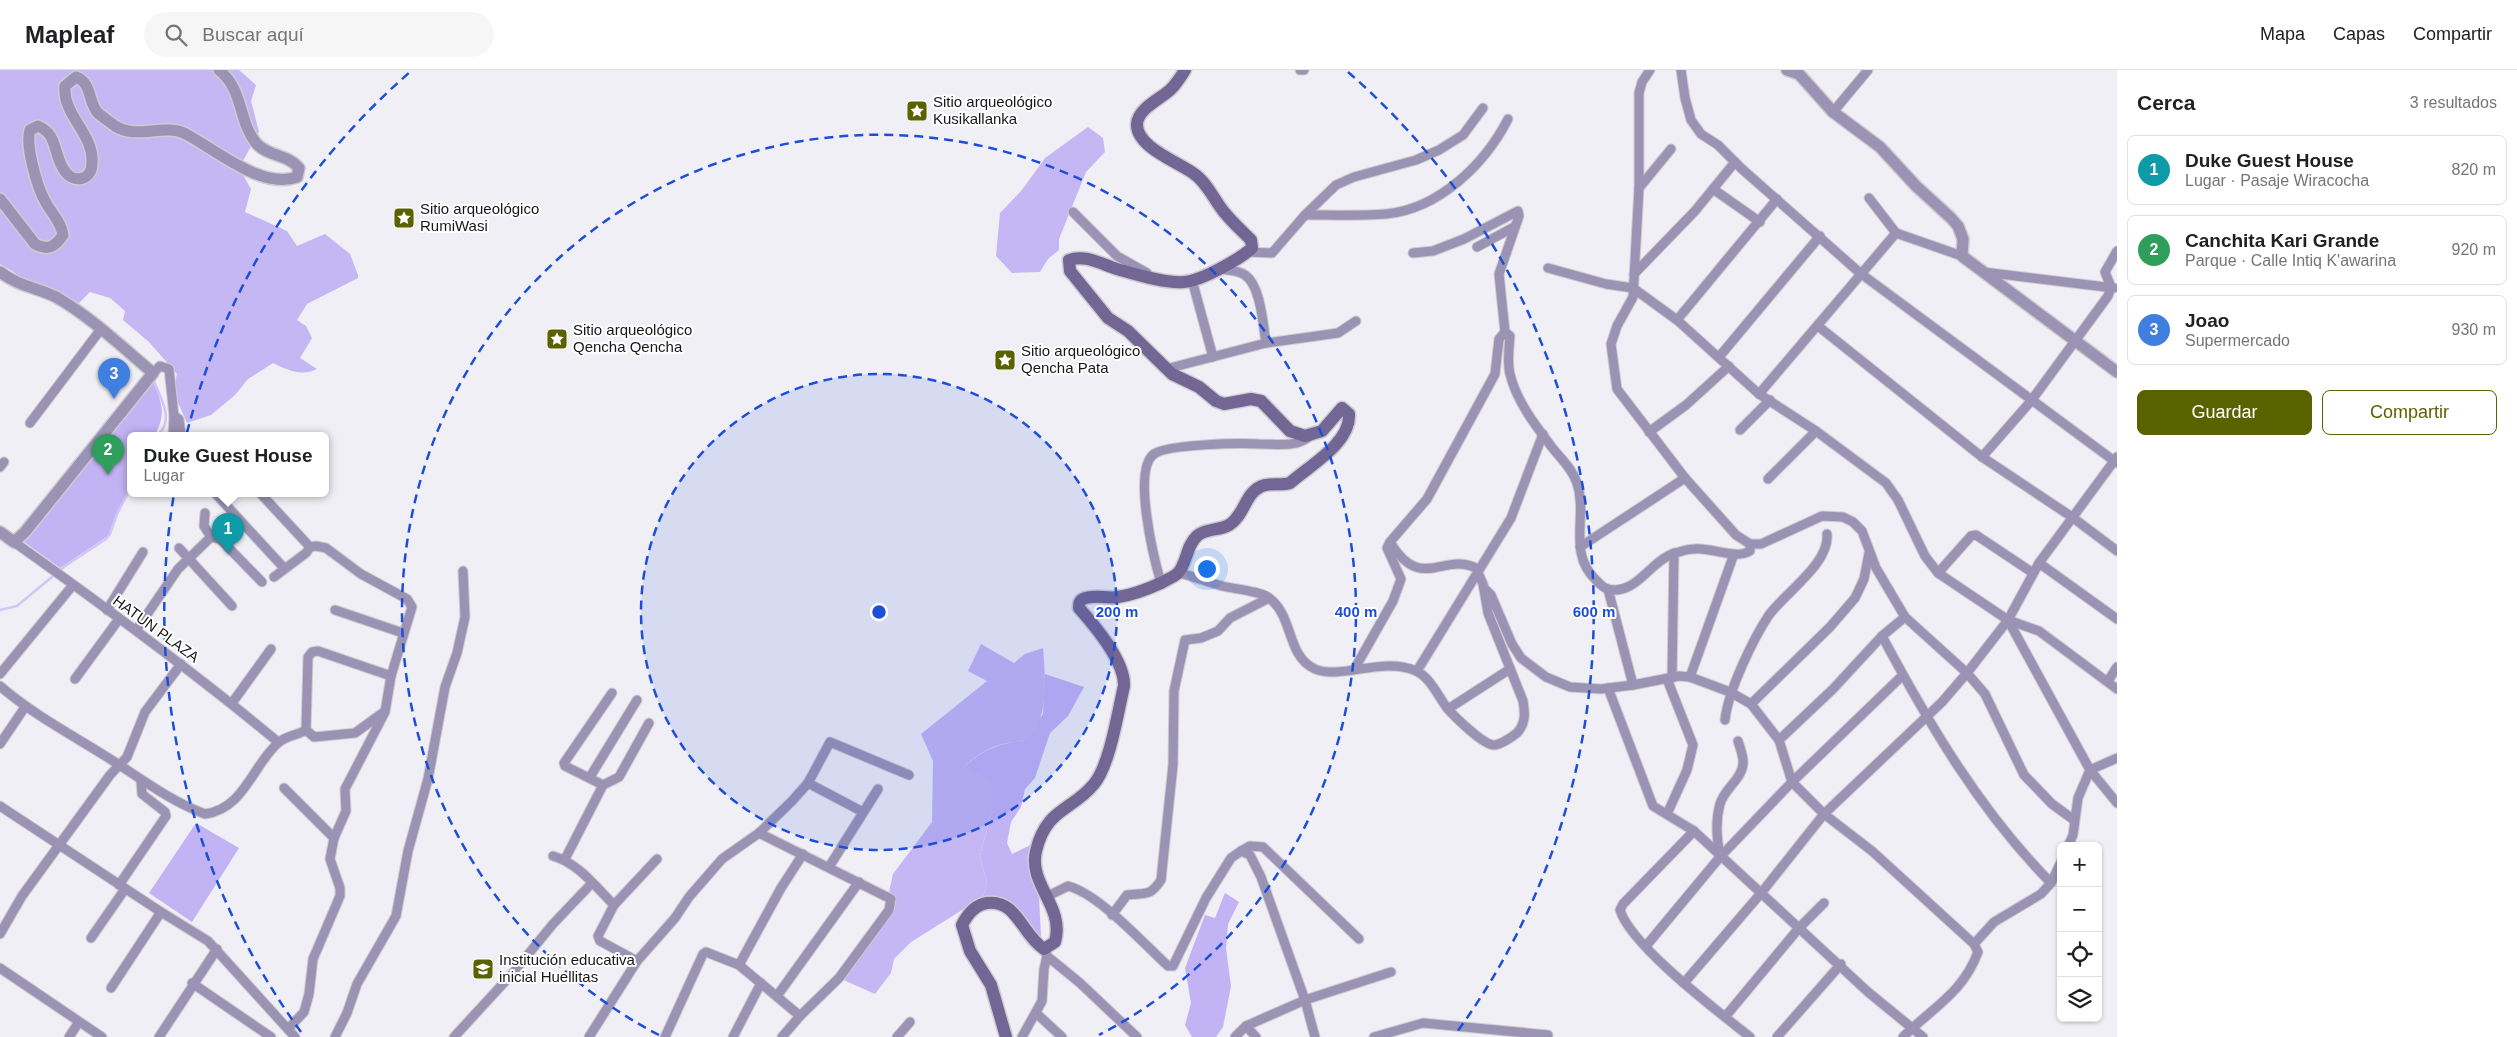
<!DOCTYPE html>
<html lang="es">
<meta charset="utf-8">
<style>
body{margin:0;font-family:Arial,sans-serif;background:#f6f6f6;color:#202124}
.controls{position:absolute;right:15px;bottom:15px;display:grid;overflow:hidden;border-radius:8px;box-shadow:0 1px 4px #0004}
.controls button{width:45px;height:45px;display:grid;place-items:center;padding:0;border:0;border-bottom:1px solid #e0e0e0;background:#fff;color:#202124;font:25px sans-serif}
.you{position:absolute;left:1206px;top:498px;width:18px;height:18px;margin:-12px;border:4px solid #fff;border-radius:50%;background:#1a73e8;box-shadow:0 0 0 8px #1a73e833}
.badge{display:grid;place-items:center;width:32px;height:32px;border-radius:50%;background:#5a6200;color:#fff;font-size:16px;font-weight:700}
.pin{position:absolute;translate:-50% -41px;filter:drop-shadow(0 1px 2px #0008)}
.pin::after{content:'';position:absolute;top:26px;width:18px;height:15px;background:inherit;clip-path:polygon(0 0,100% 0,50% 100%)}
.popup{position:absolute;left:127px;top:362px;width:202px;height:65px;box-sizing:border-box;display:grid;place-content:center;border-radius:8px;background:#fff;filter:drop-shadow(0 1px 4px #0005);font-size:16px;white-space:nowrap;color:#757577}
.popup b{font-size:19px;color:#202124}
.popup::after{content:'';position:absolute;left:50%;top:100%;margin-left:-10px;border:10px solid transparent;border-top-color:#fff}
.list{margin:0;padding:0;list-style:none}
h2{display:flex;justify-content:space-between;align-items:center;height:65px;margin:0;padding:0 20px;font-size:21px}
h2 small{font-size:16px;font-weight:400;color:#757577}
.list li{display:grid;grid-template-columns:32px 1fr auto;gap:15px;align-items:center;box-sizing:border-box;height:70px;margin:0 10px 10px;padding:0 10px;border:1px solid #e0e0e0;border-radius:8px}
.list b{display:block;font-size:19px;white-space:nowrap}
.list p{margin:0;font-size:16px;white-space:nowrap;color:#757577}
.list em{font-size:16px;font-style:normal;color:#757577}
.actions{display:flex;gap:10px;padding:15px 20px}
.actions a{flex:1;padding:11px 0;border:1px solid #5a6200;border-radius:8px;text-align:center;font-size:18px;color:#5a6200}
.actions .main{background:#5a6200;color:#fff}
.icon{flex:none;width:28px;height:28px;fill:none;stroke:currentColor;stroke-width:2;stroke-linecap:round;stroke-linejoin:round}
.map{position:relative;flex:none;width:2117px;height:967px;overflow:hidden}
header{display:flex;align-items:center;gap:30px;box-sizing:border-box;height:70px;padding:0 25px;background:#fff;border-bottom:1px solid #e0e0e0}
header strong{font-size:24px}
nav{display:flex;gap:28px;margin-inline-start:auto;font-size:18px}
.search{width:350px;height:45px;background:#f6f6f6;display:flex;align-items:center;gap:12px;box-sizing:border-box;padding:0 18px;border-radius:28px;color:#757577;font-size:19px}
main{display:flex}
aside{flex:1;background:#fff}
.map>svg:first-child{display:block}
.green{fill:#c2b3f5}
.forest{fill:#c5b7f4}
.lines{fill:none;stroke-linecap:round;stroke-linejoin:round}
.stream{stroke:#d1c7f5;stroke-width:2.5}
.minor-casing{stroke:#cdccd2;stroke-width:11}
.tertiary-casing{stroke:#cdccd2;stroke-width:14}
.secondary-casing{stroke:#cdccd2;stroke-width:15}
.minor{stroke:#9a93b4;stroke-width:9}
.tertiary{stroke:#9a93b4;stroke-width:11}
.secondary{stroke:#726695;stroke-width:12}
.ring{fill:none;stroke:#1d4ed8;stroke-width:2.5;stroke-dasharray:9 6}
.labels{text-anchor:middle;stroke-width:4;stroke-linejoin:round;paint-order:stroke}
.poi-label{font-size:15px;fill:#181719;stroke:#fff;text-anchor:start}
.street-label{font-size:15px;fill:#181719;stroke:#fff}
.centre{fill:#1d4ed8;stroke:#fff;stroke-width:2.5}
.ring-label{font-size:15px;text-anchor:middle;font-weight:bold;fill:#1d4ed8;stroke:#fff;stroke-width:4;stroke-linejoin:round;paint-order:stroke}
</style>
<header>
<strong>Mapleaf</strong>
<div class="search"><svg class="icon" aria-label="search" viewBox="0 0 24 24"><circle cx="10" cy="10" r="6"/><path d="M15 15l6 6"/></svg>Buscar aquí</div>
<nav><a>Mapa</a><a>Capas</a><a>Compartir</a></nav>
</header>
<main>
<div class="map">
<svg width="2117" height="967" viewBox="0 0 2117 967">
<rect width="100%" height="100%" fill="#f0eff5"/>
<!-- green -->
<g class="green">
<path d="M153 309C161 333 167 342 155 365H130V418L108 466 60 498 23 471Z"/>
<path d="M1045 604 1084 617 1068 646 1050 663 1035 708 1025 719 1021 737 1011 752 1007 773 1012 784 1035 773 1030 795 1039 827 1041 866 1031 860 1002 829 983 827 987 813 980 786 992 740 964 697C984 680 996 674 1023 671L1043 644Z"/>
<polygon points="196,753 239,778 192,852 149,823"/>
<polygon points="1225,823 1239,832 1228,854 1226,879 1231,916 1223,957 1216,967 1192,967 1185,955 1191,933 1185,898 1205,845 1215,848"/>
</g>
<!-- forest -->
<g class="forest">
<path d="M0 0H239L256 15 251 31 259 62 239 98 251 119 245 142 287 161 297 176 325 164 350 184 358 205V208L307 234 297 250 306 256 312 268 300 288 317 299C302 307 287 300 273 293L248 309 235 325 211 345 187 353 173 321 177 304 149 272 123 250 125 241 110 228 90 222 78 234 32 219 14 202 0 194Z"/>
<polygon points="1088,57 1103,68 1105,82 1086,102 1059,169 1059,180 1048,189 1040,202 1012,203 996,186 1000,143 1022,120 1045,88"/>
<path d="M981 574 1014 593 1025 584 1043 578C1045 602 1051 659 1022 671 1017 673 1009 672 1003 674 987 678 976 686 964 697L992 711V740L980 786 987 813 983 827 911 872 894 889 891 903 875 924 839 908 884 845 893 804 932 752 933 691 921 664 987 611 968 601Z"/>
</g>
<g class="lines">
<!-- stream -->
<g class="stream">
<path d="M154 311C160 328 175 349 158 365"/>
<polyline points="0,540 17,536 65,496 106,469 110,464 117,444 130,419"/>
</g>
<!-- minor casing -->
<g class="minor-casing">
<g id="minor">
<polyline points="1300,0 1304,0"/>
<polyline points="1681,0 1685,28 1691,50 1701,64 1718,75 1742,99 1860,203 2117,393"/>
<polyline points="1833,42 1868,0"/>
<polyline points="1639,118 1671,79"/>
<polyline points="1713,119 1760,152"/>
<polyline points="1869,128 1896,163"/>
<polyline points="1073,142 1117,186 1147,203"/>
<path d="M1305 145C1331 145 1359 146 1386 144 1439 139 1485 94 1508 49"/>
<polyline points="1477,177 1514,157"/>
<polyline points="1247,182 1272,183 1305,145 1336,115 1354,107 1416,90 1439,80 1463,65 1483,38"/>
<polyline points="1413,183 1433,181 1464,169 1518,141 1519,146 1499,204 1505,262"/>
<polyline points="1548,198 1606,214 1633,218 1677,250 1759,324 1816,361 1886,413 1898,430 1925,486 1938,503 2008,550 2039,561 2117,619"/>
<path d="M1218 199C1227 200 1238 200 1245 205 1261 216 1263 255 1266 273"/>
<polyline points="1983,202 2114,218"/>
<polyline points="1634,204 1695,141 1735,92"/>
<polyline points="1192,210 1213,287"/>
<polyline points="1677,250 1777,129"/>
<polyline points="1818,256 1982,387 2072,447 2117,481"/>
<polyline points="1719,287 1820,166"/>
<polyline points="1166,299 1266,273 1338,263 1356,251"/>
<polyline points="153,303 160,296 169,299 174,346"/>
<polyline points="1759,324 1896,163 1962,186"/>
<polyline points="30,353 101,259"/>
<polyline points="1740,360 1770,330"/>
<polyline points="1649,362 1686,335 1729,296"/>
<polyline points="173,365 174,346 179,349 181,365"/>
<polyline points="1982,387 2031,331 2108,226 2111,217 2105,202 2117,181"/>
<polyline points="0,397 4,392"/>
<polyline points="1768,409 1816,361"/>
<polyline points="215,423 284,498"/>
<polyline points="260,423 310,477 316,476 326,478 361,504 407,529 412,537 391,606 385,642 345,719 346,741 334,768 330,789 340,818 340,826 313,889 309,924 304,942 288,959"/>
<polyline points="205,443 204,456 211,467"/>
<path d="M14 472C104 536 193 601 278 672"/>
<polyline points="1750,474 1761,474 1822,446 1843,447 1853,452 1862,461 1876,498 1905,547 1967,603 1985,624 2024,705 2052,734 2074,750"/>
<polyline points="1580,477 1685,408"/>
<polyline points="179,478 232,536"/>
<polyline points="2039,493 2117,549"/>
<path d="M1179 503C1193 506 1207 512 1222 516 1234 519 1261 521 1269 528 1294 546 1286 586 1315 599 1340 610 1385 586 1416 601 1430 607 1438 626 1447 638 1454 646 1483 675 1494 675 1500 675 1512 667 1517 663 1526 653 1525 643 1523 631L1488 543 1483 514 1476 498C1443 482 1421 523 1390 472L1427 429 1495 304 1499 269 1505 262 1510 266C1509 278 1507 292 1510 304 1516 330 1535 355 1551 376 1560 388 1572 398 1577 413 1588 446 1567 483 1596 510 1599 513 1603 518 1608 519 1635 526 1650 492 1672 484 1679 482 1687 479 1694 479 1711 477 1735 490 1750 481V474L1736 465 1685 408 1617 319 1611 274 1617 256 1633 227 1639 118V23L1642 12 1650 0"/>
<polyline points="1938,503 1971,466 1976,465 2033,503"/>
<polyline points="274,507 306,483 310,477"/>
<path d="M1161 513C1154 489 1132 400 1154 384 1168 374 1240 373 1259 374 1280 374 1297 378 1313 364"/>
<polyline points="1484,518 1491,525 1512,574 1521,588 1546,607 1570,617 1601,619 1633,615 1679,606 1690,607 1730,622 1751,634 1779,670 1792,712 1824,744 1872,781 1974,874"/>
<polyline points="1608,519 1633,615"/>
<polyline points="107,540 143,482"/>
<polyline points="335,540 403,563"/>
<polyline points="2008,550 2090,700 2117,733"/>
<polyline points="137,559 178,499 211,467 220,469 262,512"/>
<path d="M1882 566C1929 654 1980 741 2051 813"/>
<polyline points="1355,598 1393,531 1401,509 1387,478 1390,472"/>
<polyline points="1417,601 1511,448 1543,364"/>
<polyline points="0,604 73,515"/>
<polyline points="1690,607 1734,484"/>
<polyline points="1672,608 1674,483"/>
<polyline points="75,609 119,549"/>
<polyline points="2108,611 2117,597"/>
<path d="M0 616C36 647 78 668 118 694 147 713 173 732 205 744 244 739 252 696 278 673 285 666 298 665 306 660L308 587 312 582 318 581 391 606"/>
<polyline points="1608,618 1653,736 1694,761 1868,922 1923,967"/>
<polyline points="232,633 271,579"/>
<polyline points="1751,634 1830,557 1855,528 1864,509 1869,483"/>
<polyline points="1448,639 1510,599"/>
<path d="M1725 650C1728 621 1753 569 1769 545 1786 522 1830 493 1827 464"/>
<polyline points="306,660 314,667 355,663 384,642"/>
<polyline points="1779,670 1833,619 1882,566 1905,547"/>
<polyline points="0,674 25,637"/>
<polyline points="590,707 637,630"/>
<polyline points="808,713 863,742"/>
<polyline points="603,715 619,707 649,653"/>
<polyline points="284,718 334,768"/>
<polyline points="0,736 161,842 208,871 295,967"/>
<polyline points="1667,744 1687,700 1693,675 1667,609"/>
<path d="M1694 761 1623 834 1620 840C1631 876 1719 942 1750 967"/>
<polyline points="759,763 891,829 889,840 839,908 800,946"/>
<polyline points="2068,776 2073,765 2078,728 2090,700 2117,688"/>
<polyline points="1241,781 1250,776 1263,777 1359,869"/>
<path d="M553 786C578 793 595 816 614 835L598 866 600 871 637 891"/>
<path d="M1720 787C1717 769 1715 752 1720 734 1724 719 1742 709 1743 694 1744 687 1740 678 1738 671"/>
<polyline points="565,789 603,715 565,696 564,693 612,623"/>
<polyline points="829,797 878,719"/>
<polyline points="119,815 166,746 165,742 142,724 141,711"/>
<path d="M1046 827 1068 816C1099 824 1143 873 1168 896H1173L1206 828 1231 788 1241 781 1250 785 1261 807 1305 930 1315 967"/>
<polyline points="614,835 657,789"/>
<path d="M1112 845 1127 825C1145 822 1149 828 1161 810L1173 695 1174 621 1185 570 1201 568 1218 561 1230 548 1269 528"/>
<polyline points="0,864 22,826 110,705 127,687 145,642 181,594"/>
<polyline points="91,868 125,819"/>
<polyline points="1646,876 1720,787 1792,712 1903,605"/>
<polyline points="1044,879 1047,886 1080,913 1137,967"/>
<polyline points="739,895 781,818 803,784"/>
<polyline points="0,898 102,967"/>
<polyline points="192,913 271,967"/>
<polyline points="1684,913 1762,822 1824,744 1942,632 1967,603 2008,550 2039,493 2117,387"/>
<polyline points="111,918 161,842"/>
<polyline points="777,926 859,812"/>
<polyline points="1036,943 1062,967"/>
<polyline points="1725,947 1799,858 1824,833"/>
<polyline points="69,967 79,952"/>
<polyline points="159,967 217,879"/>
<polyline points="335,967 347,943 357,914 396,846 408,781 428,709 445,617 457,583 465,547 463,501"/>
<polyline points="454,967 512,904 553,854 592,813"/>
<polyline points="589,967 637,891 675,848 689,827 722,789 759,763 792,731 808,713 830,672 909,705"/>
<polyline points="665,967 703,884 706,882 739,895 800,946 782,967"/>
<polyline points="733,967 761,913"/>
<polyline points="897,967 910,952"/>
<polyline points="1022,967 1042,931 1044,899 1047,886"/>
<polyline points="1235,967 1246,956"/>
<polyline points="1256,967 1246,956 1305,930 1391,902"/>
<polyline points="1374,967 1423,953 1548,965"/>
<polyline points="1777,967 1841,894"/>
<path d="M1903 967C1932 938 1963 923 1978 882L1974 874 1994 852 2041 824 2051 813 2061 792"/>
</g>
</g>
<!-- tertiary casing -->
<g class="tertiary-casing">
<g id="tertiary">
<polyline points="1787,0 1799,4 1833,42 1880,77 1916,116 1951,148 1958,156 1963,169 1962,186 2117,302"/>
<path d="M0 129 35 174C48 181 55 177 63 165 61 151 51 143 45 131 37 117 25 74 30 60L38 56C58 64 53 84 64 100 73 114 92 111 92 93 94 63 62 45 65 16L76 7C92 13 88 31 97 42 102 47 110 52 115 56 137 70 164 53 186 64 216 80 262 120 297 107L299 98C288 84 268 87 256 73 238 51 244 20 219 0"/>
<path d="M0 202C20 217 36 217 56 227 91 247 122 277 153 303L25 462 14 472 0 462"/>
</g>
</g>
<!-- secondary casing -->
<g class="secondary-casing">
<path id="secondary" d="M1006 967 991 915 970 881 962 855C967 845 974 835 987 833 1017 829 1022 865 1044 879L1055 872C1065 836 1028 815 1036 781 1046 738 1072 741 1094 714 1110 695 1118 641 1124 616 1125 591 1095 556 1079 538 1079 534 1079 531 1083 529 1094 524 1106 529 1118 527 1132 525 1148 519 1161 513 1166 510 1174 507 1178 503 1187 493 1186 476 1197 466 1206 458 1219 461 1229 455 1244 446 1245 424 1260 417 1269 412 1280 416 1290 413 1309 396 1351 373 1349 344L1342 338 1322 361 1305 366 1290 361 1261 331 1251 329 1224 334 1216 331 1199 317 1172 304 1128 261 1108 248 1070 201 1069 190C1085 184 1101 194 1117 199 1135 204 1166 214 1184 212 1201 211 1240 189 1252 178L1251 170C1242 161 1232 152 1224 142 1214 130 1207 112 1193 103 1178 92 1136 77 1137 54 1138 38 1161 29 1171 19 1177 13 1181 6 1185 0"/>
</g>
<!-- minor -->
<use href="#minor" class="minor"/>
<!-- tertiary -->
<use href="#tertiary" class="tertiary"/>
<!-- secondary -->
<use href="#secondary" class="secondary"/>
</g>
<!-- distance rings -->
<circle cx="879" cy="542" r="238" fill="#1d4ed8" fill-opacity=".12"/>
<g class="ring">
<circle cx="879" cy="542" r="238"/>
<path d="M659 965A477 477 0 1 1 1099 965"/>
<path d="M301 962A715 715 0 0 1 410 2M1348 2A715 715 0 0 1 1457 962"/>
</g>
<!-- icons -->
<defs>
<g id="sight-square" transform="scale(1.125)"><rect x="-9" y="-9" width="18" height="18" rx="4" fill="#5a6200" stroke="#fff"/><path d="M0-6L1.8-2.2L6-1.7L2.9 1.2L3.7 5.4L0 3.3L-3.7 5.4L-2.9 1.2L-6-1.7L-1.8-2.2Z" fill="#fff"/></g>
<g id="school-square" transform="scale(1.125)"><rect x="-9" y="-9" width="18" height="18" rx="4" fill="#5a6200" stroke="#fff"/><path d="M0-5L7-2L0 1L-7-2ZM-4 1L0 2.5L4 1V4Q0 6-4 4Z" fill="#fff"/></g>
</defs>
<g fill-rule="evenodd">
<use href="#sight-square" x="917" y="41"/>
<use href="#sight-square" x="404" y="148"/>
<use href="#sight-square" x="557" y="269"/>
<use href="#sight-square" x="1005" y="290"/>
<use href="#school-square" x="483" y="899"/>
</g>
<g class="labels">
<!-- poi labels -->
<g class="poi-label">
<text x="933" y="37">Sitio arqueológico<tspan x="933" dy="17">Kusikallanka</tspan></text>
<text x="420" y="144">Sitio arqueológico<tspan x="420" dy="17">RumiWasi</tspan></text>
<text x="573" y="265">Sitio arqueológico<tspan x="573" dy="17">Qencha Qencha</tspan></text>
<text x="1021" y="286">Sitio arqueológico<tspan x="1021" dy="17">Qencha Pata</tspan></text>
<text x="499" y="895">Institución educativa<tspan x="499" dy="17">inicial Huellitas</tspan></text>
</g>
<!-- street labels -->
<g class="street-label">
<text transform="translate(156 559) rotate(36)" y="5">HATUN PLAZA</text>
</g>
</g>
<circle cx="879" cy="542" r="8" class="centre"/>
<g class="ring-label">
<text x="1117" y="547">200 m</text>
<text x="1356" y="547">400 m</text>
<text x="1594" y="547">600 m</text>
</g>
</svg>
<div class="controls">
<button>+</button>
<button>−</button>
<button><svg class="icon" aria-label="locate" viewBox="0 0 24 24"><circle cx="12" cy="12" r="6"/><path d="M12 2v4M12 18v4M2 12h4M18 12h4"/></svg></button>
<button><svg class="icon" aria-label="layers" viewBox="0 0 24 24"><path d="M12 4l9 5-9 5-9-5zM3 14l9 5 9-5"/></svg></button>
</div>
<div class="you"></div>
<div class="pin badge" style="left:228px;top:484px;background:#0f9aa8">1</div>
<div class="popup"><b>Duke Guest House</b>Lugar</div>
<div class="pin badge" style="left:108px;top:405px;background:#2e9e5b">2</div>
<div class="pin badge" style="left:114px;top:329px;background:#3f7fe0">3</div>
</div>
<aside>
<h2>Cerca<small>3 resultados</small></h2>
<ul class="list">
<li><span class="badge" style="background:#0f9aa8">1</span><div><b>Duke Guest House</b><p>Lugar · Pasaje Wiracocha</p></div><em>820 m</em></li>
<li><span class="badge" style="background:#2e9e5b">2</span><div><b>Canchita Kari Grande</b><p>Parque · Calle Intiq K'awarina</p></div><em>920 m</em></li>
<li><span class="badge" style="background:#3f7fe0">3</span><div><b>Joao</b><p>Supermercado</p></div><em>930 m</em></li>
</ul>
<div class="actions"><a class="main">Guardar</a><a>Compartir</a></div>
</aside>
</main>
